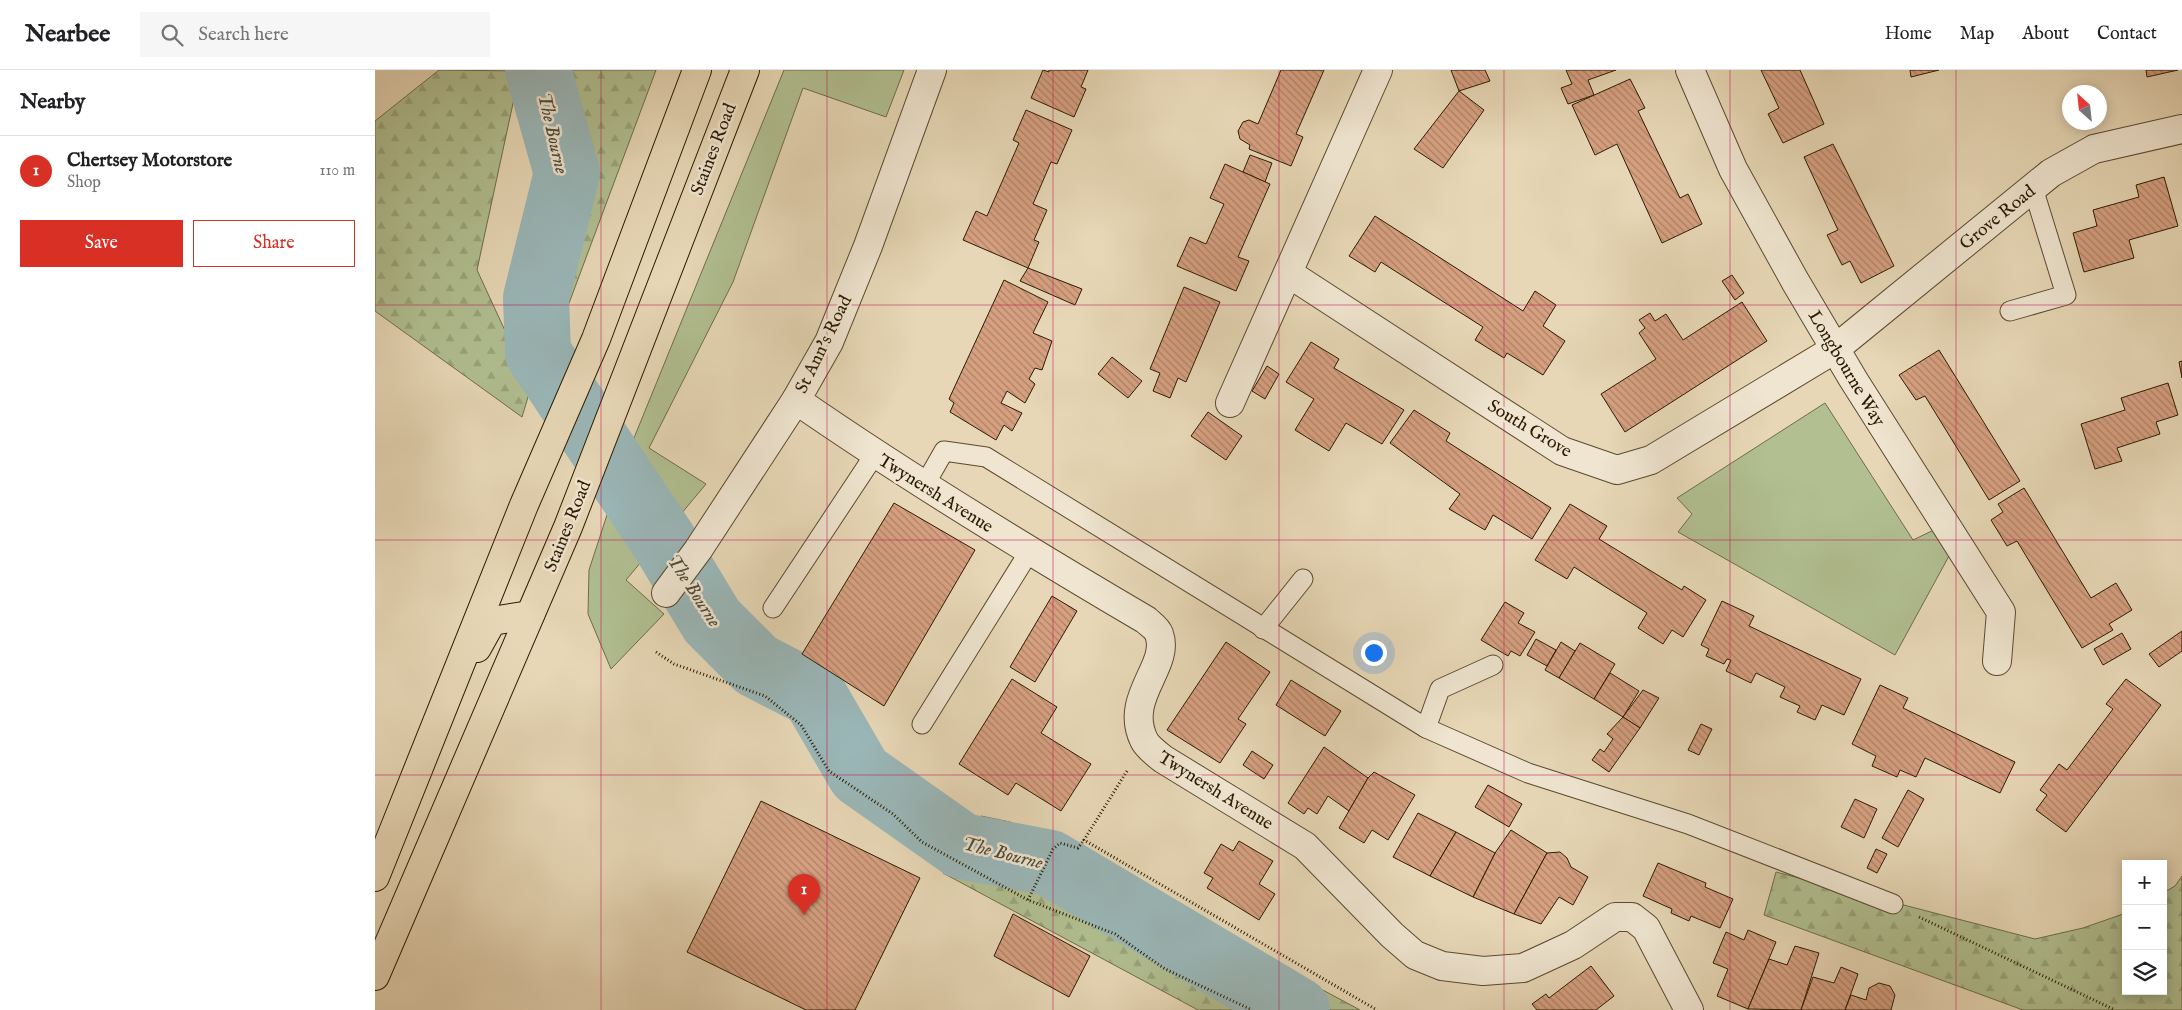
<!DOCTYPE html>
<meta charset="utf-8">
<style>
body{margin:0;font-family:"IM FELL English",serif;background:#f6f6f6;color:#202124}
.controls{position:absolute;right:15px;bottom:15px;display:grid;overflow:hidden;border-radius:0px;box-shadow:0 2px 12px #0003}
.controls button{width:45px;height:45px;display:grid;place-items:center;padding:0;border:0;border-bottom:1px solid #e0e0e0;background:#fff;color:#202124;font:25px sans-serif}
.compass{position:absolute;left:1687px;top:15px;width:45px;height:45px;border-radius:50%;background:#fff;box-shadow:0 2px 12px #0003;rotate:333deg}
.you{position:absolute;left:998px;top:582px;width:18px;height:18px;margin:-12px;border:4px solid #fff;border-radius:50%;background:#1a73e8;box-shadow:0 0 0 8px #1a73e833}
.badge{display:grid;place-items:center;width:32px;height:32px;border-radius:50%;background:#d93025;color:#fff;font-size:16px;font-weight:700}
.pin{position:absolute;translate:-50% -41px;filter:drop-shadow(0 1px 2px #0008)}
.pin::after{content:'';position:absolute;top:26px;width:18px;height:15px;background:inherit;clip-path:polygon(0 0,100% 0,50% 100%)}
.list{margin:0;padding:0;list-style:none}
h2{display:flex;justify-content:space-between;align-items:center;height:65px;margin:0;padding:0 20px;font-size:21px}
h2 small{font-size:16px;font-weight:400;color:#757577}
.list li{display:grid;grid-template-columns:32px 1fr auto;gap:15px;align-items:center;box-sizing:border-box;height:70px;padding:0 20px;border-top:1px solid #e0e0e0}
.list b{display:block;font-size:19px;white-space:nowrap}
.list p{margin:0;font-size:16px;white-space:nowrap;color:#757577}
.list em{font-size:16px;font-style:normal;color:#757577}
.actions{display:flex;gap:10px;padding:15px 20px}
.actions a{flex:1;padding:11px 0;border:1px solid #d93025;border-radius:0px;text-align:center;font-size:18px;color:#d93025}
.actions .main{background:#d93025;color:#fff}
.icon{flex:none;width:28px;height:28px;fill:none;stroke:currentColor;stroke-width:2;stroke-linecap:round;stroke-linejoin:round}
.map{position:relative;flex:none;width:1807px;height:940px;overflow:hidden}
header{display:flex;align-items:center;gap:30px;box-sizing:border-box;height:70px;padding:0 25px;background:#fff;border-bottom:1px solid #e0e0e0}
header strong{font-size:24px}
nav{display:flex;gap:28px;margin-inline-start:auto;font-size:18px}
.search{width:350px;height:45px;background:#f6f6f6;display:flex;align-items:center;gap:12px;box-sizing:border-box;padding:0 18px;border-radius:0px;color:#757577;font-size:19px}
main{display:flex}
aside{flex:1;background:#fff}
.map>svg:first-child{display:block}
.green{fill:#b1bf91;stroke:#6e6d4a}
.forest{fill:url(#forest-firs);stroke:#6e6d4a}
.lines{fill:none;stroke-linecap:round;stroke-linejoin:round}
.river{stroke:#9ab7b8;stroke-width:66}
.building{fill:url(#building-back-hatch);stroke:#2c1b02}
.service-casing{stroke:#5b4a2f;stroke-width:21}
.minor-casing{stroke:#5b4a2f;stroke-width:30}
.primary-casing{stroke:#2c1b02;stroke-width:30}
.path{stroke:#2c1b02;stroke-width:3;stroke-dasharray:1 2.5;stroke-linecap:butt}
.service{stroke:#efe5d0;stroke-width:19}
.minor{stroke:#efe5d0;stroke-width:28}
.primary{stroke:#e7d7b6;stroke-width:28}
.grid{fill:none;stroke:#c2185b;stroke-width:1;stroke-opacity:0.55}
.labels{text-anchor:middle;stroke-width:5;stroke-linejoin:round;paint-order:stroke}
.street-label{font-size:18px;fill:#2c1b02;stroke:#efe5d0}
.water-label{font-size:19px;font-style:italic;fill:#4d4a39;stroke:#efe5d0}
</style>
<header>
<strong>Nearbee</strong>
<div class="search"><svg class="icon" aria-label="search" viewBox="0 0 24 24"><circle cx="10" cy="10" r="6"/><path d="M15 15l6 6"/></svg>Search here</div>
<nav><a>Home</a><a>Map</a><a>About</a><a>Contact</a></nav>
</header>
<main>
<aside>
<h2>Nearby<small></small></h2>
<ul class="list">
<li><span class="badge">1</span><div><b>Chertsey Motorstore</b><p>Shop</p></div><em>110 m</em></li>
</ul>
<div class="actions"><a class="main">Save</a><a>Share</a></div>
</aside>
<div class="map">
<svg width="1807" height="940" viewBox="0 0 1807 940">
<defs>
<pattern id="forest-firs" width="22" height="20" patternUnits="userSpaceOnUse" patternTransform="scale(1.25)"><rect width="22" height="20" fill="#b1bf91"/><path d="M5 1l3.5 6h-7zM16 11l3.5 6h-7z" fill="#98a47b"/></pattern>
<pattern id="building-back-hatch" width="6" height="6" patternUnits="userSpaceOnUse" patternTransform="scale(1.25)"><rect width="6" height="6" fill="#d6a081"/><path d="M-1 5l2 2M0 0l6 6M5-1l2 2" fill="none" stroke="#ae8267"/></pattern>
</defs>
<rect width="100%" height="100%" fill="#e7d7b6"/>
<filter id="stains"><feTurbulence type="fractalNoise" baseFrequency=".004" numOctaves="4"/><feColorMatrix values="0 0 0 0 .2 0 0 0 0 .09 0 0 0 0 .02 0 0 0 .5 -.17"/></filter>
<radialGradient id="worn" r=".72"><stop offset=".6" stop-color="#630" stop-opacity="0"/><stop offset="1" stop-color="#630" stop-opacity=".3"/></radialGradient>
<!-- green -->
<g class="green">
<polygon points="409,0 529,0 511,47 428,18 358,212 274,378 331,414 251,510 289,544 236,599 213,544 214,500 250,390"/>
<polygon points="1450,333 1538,470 1563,458 1574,486 1520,585 1303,462 1317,444 1302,428"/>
</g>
<!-- forest -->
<g class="forest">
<polygon points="64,0 145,1 102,200 156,317 147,347 0,241 0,51"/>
<polygon points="183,0 281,0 190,244 194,203 216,81"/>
<polygon points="606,746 635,752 985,940 823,940 568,803"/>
<polygon points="1401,802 1660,869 1708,858 1751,843 1751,921 1788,921 1788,823 1800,816 1807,806 1807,940 1648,940 1389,845"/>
</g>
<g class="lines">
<!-- river -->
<polyline class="river" points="163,0 192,103 161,228 163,283 288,470 337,551 381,595 439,625 485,704 587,776 675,793 922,940"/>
</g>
<!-- building -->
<g class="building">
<polygon points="668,0 674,2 674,0 713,0 706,17 711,19 699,47 656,28"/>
<polygon points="906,0 949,0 921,64 928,67 916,96 874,79 875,75 865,69 863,61 868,52 874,50 883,54"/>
<polygon points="1076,0 1110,0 1115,11 1084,21"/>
<polygon points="1191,0 1241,0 1213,10 1219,25 1193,34 1186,18 1197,14"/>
<polygon points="1386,0 1425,0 1449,54 1408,73 1393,44 1404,38"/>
<polygon points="1535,0 1564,0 1536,7"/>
<polygon points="1771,0 1803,0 1772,7"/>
<polygon points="1255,9 1270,38 1263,41 1305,128 1313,124 1327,154 1287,173 1242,74 1220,85 1197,35"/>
<polygon points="1084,21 1109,40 1068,98 1039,79"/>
<polygon points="651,40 697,60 682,94 676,92 658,134 672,140 659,170 664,172 653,198 588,170 601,141 612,146 644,73 638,70"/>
<polygon points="1458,74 1519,196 1486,213 1475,191 1467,195 1452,165 1463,160 1429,87"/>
<polygon points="875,85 897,93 890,112 868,102"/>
<polygon points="850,94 895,114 863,187 874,191 861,221 802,196 815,167 831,174 849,134 835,128"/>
<polygon points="1789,107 1803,156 1754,170 1759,188 1709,202 1698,163 1722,156 1718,140 1764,127 1761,115"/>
<polygon points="1000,146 1148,241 1160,221 1181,235 1168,256 1190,271 1168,305 1132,283 1129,288 1100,270 1108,257 1006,192 1000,202 974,186"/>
<polygon points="653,198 707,219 700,235 645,211"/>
<polygon points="1357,205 1369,223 1360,230 1347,211"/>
<polygon points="629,210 673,232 658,263 677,271 667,300 660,298 654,309 660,314 650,333 632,321 626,333 647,343 637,361 629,355 621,370 575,342 579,333 574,329"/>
<polygon points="809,217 845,232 811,312 803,308 795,328 778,321 785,303 775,299"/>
<polygon points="1367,232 1392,271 1250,362 1226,324 1281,289 1264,263 1270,258 1264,250 1275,243 1280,251 1291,244 1308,270"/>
<polygon points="936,272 964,289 959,298 1029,340 1007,374 971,353 954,381 920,360 939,329 911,312"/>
<polygon points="1564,280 1645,411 1614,430 1550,326 1541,330 1524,305"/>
<polygon points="737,287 767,311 753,328 723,304"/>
<polygon points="1807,291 1807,308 1804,292"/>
<polygon points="892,296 904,304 890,329 877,321"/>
<polygon points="1793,313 1803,345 1781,352 1785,364 1742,378 1747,391 1720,399 1706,354 1750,340 1746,328"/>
<polygon points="1039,340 1075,363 1071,371 1176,438 1157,469 1118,445 1110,460 1074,439 1085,424 1015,373"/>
<polygon points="833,342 867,366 851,390 816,366"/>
<polygon points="1649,418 1716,528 1741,513 1757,540 1734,554 1738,560 1707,578 1642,471 1632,476 1616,450 1628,442 1623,434"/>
<polygon points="519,433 600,480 509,636 427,584"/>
<polygon points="1195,434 1232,456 1224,469 1307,520 1309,516 1331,530 1308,567 1297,560 1288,574 1263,558 1272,543 1199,497 1192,509 1160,490"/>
<polygon points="677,526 702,541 660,612 635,597"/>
<polygon points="1347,531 1379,546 1374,556 1486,609 1469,645 1447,635 1440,650 1422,642 1425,636 1405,627 1410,617 1381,603 1376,613 1351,601 1356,590 1352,589 1349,594 1331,586 1334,579 1326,575"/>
<polygon points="1130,532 1149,543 1143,553 1160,562 1145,586 1136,581 1133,586 1106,570"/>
<polygon points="1807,561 1807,581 1784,597 1774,584"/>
<polygon points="1747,563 1756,579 1728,595 1719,579"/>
<polygon points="1161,569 1181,580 1172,596 1152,585"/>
<polygon points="851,572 895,602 863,649 871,654 845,693 792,660"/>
<polygon points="1186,572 1200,581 1184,608 1170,600"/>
<polygon points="1205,573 1240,594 1219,629 1184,608"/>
<polygon points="1235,603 1264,621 1248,647 1219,629"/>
<polygon points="637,609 682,637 666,663 716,694 686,741 641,713 633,725 584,694"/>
<polygon points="1751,609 1786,635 1691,762 1661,740 1672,725 1665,720 1684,694 1692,700 1738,639 1731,634"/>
<polygon points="916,610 966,641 950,666 901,635"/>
<polygon points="1505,615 1533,628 1528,638 1640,692 1625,723 1550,688 1541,707 1525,700 1522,707 1497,696 1501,686 1477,674"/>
<polygon points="1268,620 1284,628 1265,658 1248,647"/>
<polygon points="1248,647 1265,658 1234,702 1217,690 1225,679 1229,682 1238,669 1232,664"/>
<polygon points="1326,654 1337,659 1324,685 1313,680"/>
<polygon points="949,677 993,708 974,741 953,726 942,744 933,738 929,744 913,733"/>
<polygon points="877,681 898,695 889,709 868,695"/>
<polygon points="999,702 1040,725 1013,770 997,760 989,773 964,758 993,708"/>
<polygon points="1113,715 1147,734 1134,757 1100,737"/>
<polygon points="1533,720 1549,729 1523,777 1507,768"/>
<polygon points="1480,729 1502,739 1489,768 1466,757"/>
<polygon points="386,731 545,808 480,940 431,940 312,882"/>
<polygon points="1043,743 1081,762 1055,806 1018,787"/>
<polygon points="1136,760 1172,783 1139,844 1098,827 1120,783"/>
<polygon points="1081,762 1120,783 1098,827 1055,806"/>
<polygon points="864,771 898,791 884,814 900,824 884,850 832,818 838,808 829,803 846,774 858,781"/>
<polygon points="1501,779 1512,784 1502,803 1492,798"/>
<polygon points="1185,782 1192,788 1196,797 1213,807 1198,835 1184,827 1166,854 1139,844 1172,783"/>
<polygon points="1283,793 1331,813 1330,817 1358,829 1345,858 1316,846 1314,851 1296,843 1297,839 1268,826"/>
<polygon points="638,844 715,886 694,927 619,886"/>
<polygon points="1373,860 1401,872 1373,939 1342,926 1353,899 1338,893 1351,862 1369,870"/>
<polygon points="1420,876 1444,883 1426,940 1373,939 1394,889 1412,895"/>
<polygon points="1216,896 1239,926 1221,940 1162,940 1157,934 1171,924 1174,928"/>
<polygon points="1466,897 1483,904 1470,940 1426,940 1438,907 1459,913"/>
<polygon points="1504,913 1515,916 1520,925 1516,940 1470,940 1476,925 1491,930 1494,918"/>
</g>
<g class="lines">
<!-- service casing -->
<g class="service-casing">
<g id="service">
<polyline points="1635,241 1691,225 1658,118"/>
<polyline points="549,416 569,381 611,387 1051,658 1153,703 1313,754 1518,834"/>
<polyline points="398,538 500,384"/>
<polyline points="888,559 928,509"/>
<polyline points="547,654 654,482"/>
<polyline points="1051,658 1065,619 1118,595"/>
</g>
</g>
<!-- minor casing -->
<g class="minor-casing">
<g id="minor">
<polyline points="1315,0 1358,99 1420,211 1478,309 1626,542 1622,591"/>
<polyline points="913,203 1187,381 1242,400 1276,390 1460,279 1676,103 1719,79 1807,59"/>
<path d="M421 330C535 409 652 480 771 550 775 554 782 558 784 564 796 596 748 627 769 670 772 677 782 684 788 689L930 776 1017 865 1040 885 1067 896 1108 901 1148 898 1198 875 1240 847H1257L1271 858 1314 940"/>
<polyline points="855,333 1003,0"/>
<polyline points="291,523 323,480 421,330 454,272 493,176 557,0"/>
</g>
</g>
<!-- primary casing -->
<g class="primary-casing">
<g id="primary">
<polyline points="102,578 117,551 155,545"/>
<polyline points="0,807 149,435 221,269 322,0"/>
<polyline points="0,906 193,457 370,0"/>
</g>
</g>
<!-- path -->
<g class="path">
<polyline points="281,582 299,594 390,626 426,655 454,701 518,744 547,772 653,830 740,864 790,899 877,940"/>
<polyline points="752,701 709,770 1002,940"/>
<polyline points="653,830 678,779 685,773 703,778 709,770"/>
<polyline points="1544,847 1740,940"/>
</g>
<!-- service -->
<use href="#service" class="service"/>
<!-- minor -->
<use href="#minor" class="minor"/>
<!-- primary -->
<use href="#primary" class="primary"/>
</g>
<!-- grid -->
<path class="grid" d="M226 0V940M452 0V940M678 0V940M904 0V940M1129 0V940M1355 0V940M1581 0V940M0 235H1807M0 470H1807M0 705H1807"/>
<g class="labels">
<!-- street labels -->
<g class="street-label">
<text transform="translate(338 79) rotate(-69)" y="6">Staines Road</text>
<text transform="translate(1622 147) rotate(-39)" y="6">Grove Road</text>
<text transform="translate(448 274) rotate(-64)" y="6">St Ann's Road</text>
<text transform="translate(1472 298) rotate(59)" y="6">Longbourne Way</text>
<text transform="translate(1155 358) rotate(31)" y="6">South Grove</text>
<text transform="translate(561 423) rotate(32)" y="6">Twynersh Avenue</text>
<text transform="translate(192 456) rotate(-68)" y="6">Staines Road</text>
<text transform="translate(841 720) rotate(32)" y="6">Twynersh Avenue</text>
</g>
<!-- water labels -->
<g class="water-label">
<text transform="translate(179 63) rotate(77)" y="7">The Bourne</text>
<text transform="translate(320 520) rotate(57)" y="7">The Bourne</text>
<text transform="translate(628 782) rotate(14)" y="7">The Bourne</text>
</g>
</g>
<rect width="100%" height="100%" filter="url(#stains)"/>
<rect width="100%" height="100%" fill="url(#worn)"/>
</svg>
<div class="controls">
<button>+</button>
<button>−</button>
<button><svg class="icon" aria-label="layers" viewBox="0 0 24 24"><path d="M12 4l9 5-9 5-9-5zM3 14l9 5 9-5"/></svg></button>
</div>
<svg class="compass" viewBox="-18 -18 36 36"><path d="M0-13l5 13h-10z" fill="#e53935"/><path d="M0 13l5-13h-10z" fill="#757577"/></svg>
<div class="you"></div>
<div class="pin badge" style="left:429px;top:845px">1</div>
</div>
</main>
